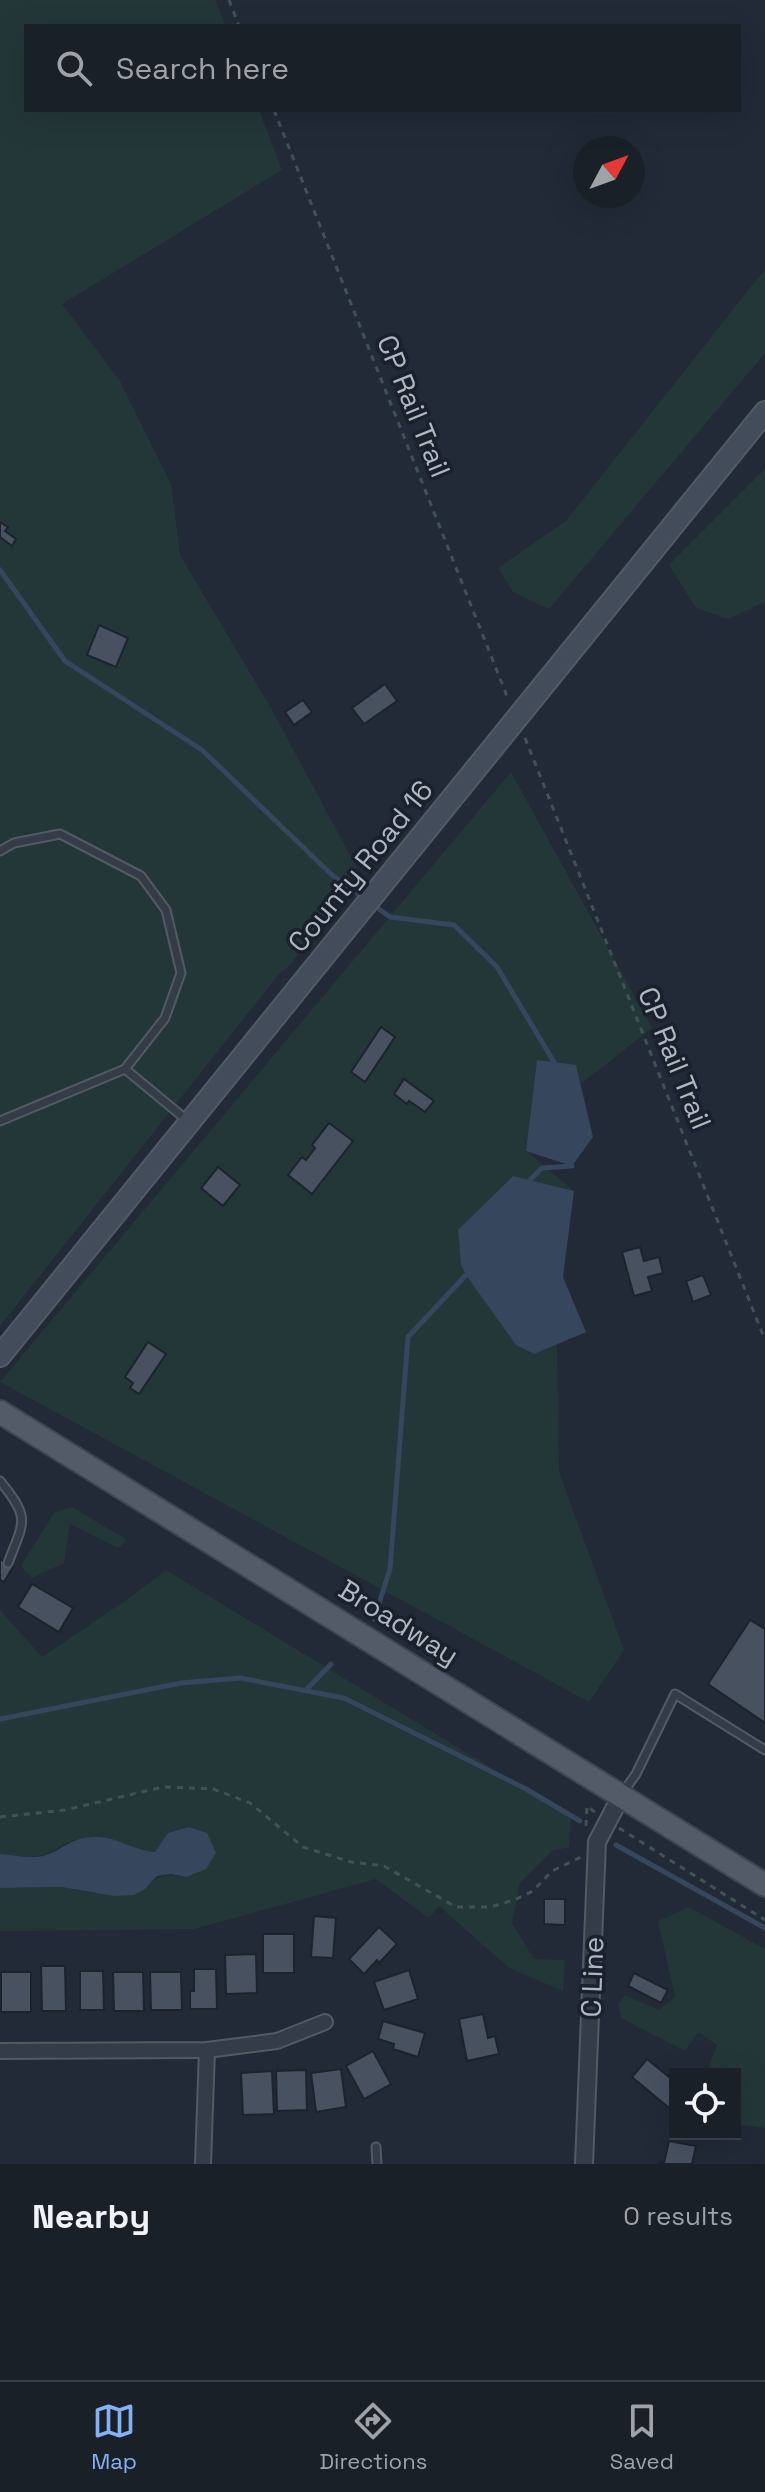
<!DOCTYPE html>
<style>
body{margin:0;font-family:"Space Grotesk",sans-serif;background:#262d34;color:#f1f3f6}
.controls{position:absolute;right:24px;bottom:24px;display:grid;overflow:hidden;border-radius:0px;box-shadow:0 8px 32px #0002}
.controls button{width:72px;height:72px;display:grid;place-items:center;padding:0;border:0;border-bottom:2px solid #373e45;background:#192028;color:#f1f3f6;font:40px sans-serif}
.compass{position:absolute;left:573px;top:136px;width:72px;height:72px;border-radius:50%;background:#192028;box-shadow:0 8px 32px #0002;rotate:49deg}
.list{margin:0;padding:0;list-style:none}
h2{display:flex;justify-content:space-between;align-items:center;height:104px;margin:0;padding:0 32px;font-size:34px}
h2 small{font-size:26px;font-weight:400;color:#9fa3a8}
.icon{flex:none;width:44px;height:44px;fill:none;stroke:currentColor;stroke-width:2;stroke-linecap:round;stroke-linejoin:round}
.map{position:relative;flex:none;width:765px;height:2164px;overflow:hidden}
.search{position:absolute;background:#192028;box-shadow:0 8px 32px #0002;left:24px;right:24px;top:24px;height:88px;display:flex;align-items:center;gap:20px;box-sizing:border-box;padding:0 28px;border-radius:0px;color:#9fa3a8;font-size:30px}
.sheet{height:216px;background:#192028}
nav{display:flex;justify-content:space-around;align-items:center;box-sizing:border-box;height:112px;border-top:2px solid #373e45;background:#192028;font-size:22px;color:#9fa3a8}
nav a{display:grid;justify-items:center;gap:4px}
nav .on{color:#85b1f2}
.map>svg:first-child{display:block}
.green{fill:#243738}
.water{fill:#35465d}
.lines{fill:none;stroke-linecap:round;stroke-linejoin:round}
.stream{stroke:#35465d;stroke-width:5}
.building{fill:#475160;stroke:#1c232d;stroke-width:2}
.service-casing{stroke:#525a64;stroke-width:11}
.minor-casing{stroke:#525a64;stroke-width:18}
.tertiary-casing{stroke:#525a64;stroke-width:20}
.secondary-casing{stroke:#525a64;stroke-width:24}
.primary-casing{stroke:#3e4550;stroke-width:26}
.path{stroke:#405255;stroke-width:3;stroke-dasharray:6 6;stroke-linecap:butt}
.service{stroke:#343c47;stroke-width:7}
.minor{stroke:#343c47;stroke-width:14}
.tertiary{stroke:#343c47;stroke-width:16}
.secondary{stroke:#434c5a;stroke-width:20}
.primary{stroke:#525b67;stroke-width:22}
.labels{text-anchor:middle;stroke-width:7;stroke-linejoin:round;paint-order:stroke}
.street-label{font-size:28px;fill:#afb7c3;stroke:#1a212b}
</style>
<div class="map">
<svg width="765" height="2164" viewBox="0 0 765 2164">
<rect width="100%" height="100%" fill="#212a36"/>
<!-- green -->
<g class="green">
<polygon points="0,0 215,0 226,26 26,26 26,110 259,110 282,170 62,304 120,381 171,484 180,555 272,710 357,868 291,964 279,974 0,1326"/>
<polygon points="765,269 765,353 549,609 513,592 498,568 566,521"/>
<polygon points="765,469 765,602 728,619 696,608 669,565"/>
<polygon points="511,772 652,1028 581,1084 576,1065 537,1060 526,1151 574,1191 513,1176 458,1231 461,1265 466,1275 534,1354 557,1344 559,1472 624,1650 589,1702 0,1382"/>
<polygon points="72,1507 127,1540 118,1548 70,1524 64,1563 32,1578 21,1566 54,1513"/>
<path d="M166 1570 571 1816 569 1847 552 1851 520 1883 512 1923 534 1959 565 1960 563 1991 509 1968 439 1906 429 1918 376 1879 194 1929 0 1931V1888L61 1887 93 1893 145 1889C158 1875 166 1873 186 1877L168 1833 155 1852 141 1851 122 1842 73 1840 45 1855 28 1857 0 1854V1610L42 1657 132 1596Z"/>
<polygon points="689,1907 765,1949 765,2128 735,2124 735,2074 706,2074 717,2045 698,2032 685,2051 621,2018 618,2004 625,1995 659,2010 675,1997 658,1921"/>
</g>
<!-- water -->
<g class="water">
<polygon points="537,1060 576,1065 593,1137 572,1166 526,1151"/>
<polygon points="513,1176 574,1191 563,1277 586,1332 534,1354 516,1345 466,1275 461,1265 458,1230"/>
<path d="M189 1827 207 1833 216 1853 206 1869 186 1877 171 1874 157 1876 145 1889 134 1895 115 1896 61 1887 0 1888V1854C14 1855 29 1859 43 1856 64 1850 68 1838 95 1837 117 1836 134 1851 155 1852L168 1833Z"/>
</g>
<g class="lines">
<!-- stream -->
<g class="stream">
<polyline points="0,570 65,661 202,750 332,875 364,898"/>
<polyline points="372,904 390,917 454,925 497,967 554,1062"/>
<polyline points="530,1180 542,1168 572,1166"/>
<polyline points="374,1619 390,1569 408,1337 466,1275"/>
<polyline points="307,1689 331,1664"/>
<polyline points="0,1719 181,1683 240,1678 344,1698 526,1789 580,1821"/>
<polyline points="616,1845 765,1928"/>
</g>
</g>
<!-- building -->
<g class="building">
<polygon points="0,522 8,527 5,531 16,539 12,546 0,537"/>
<polygon points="99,625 128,638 116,667 87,655"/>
<polygon points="385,684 397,701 364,724 352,708"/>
<polygon points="303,700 312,712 294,725 285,712"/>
<polygon points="381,1027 395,1037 365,1082 351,1072"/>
<polygon points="404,1079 434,1101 425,1112 409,1101 407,1104 394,1094"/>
<polygon points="329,1123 353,1141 312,1194 288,1175 302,1157 306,1160 315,1148 312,1145"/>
<polygon points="218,1167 240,1185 223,1206 201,1188"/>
<polygon points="640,1247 644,1261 659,1257 663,1273 648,1277 652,1291 634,1296 622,1252"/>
<polygon points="703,1275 711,1295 693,1302 686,1281"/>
<polygon points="148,1342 166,1354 139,1394 130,1388 133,1383 125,1377"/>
<polygon points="0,1559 13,1567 4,1582 0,1580"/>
<polygon points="32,1584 73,1608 59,1632 18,1607"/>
<polygon points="750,1620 765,1629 765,1723 708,1684"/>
<polygon points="544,1899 565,1899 565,1925 544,1924"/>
<polygon points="314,1916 336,1918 333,1958 311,1957"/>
<polygon points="379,1927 397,1944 379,1963 377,1960 364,1974 349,1959"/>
<rect x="263" y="1934" width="31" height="39"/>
<polygon points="256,1954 257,1993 226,1994 225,1955"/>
<polygon points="41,1966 65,1966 66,2011 42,2011"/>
<polygon points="194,1969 216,1969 217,2009 190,2009 190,1991 194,1991"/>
<polygon points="409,1970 418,1999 384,2010 374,1982"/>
<polygon points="80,1971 103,1971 104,2010 80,2010"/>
<rect x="1" y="1972" width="30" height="40"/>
<polygon points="113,1972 143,1972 144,2011 114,2011"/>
<polygon points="150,1972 181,1972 182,2010 151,2010"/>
<polygon points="634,1973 668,1990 661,2003 628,1986"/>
<polygon points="483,2014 488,2038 495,2036 499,2054 467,2061 459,2019"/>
<polygon points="383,2021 425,2033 418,2057 393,2049 394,2044 378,2039"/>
<polygon points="373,2051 391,2084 364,2099 346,2066"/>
<polygon points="647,2059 675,2082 674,2112 632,2077"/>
<polygon points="341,2069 346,2107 316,2112 311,2073"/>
<polygon points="306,2070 307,2110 277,2111 276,2071"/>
<polygon points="272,2071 274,2114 243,2115 241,2073"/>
<polygon points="669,2141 696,2146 692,2164 659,2164 660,2162 664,2163"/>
</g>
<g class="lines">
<!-- service casing -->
<g class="service-casing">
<g id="service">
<polyline points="0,851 14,843 60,834 141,876 166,910 181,973 165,1018 125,1069 0,1121"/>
<polyline points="125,1069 188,1121"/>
<path d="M0 1481C31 1519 24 1521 8 1563"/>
<polyline points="622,1794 636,1774 675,1694 765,1750"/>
<polyline points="376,2147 377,2164"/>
</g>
</g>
<!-- minor casing -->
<g class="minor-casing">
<g id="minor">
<polyline points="0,2051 207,2050 277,2041 325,2022"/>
<polyline points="203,2164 207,2050"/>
</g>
</g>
<!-- tertiary casing -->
<g class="tertiary-casing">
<polyline id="tertiary" points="584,2164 597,1842 621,1796"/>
</g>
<!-- secondary casing -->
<g class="secondary-casing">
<polyline id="secondary" points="0,1356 765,412"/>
</g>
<!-- primary casing -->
<g class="primary-casing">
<polyline id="primary" points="0,1412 765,1885"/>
</g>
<!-- path -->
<g class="path">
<polyline points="229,0 239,26"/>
<polyline points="274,110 509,701"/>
<polyline points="525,738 765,1340"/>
<polyline points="0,1817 65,1810 163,1787 213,1789 250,1803 303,1847 351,1862 384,1866 456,1907 490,1907 514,1900 533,1891 552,1871 581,1857"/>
<polyline points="586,1826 587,1806 596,1813"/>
<polyline points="619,1828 765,1920"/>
</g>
<!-- service -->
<use href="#service" class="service"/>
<!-- minor -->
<use href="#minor" class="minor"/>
<!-- tertiary -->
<use href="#tertiary" class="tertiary"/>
<!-- secondary -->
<use href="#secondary" class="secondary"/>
<!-- primary -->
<use href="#primary" class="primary"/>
</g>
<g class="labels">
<!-- street labels -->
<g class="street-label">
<text transform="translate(414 406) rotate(68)" y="10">CP Rail Trail</text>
<text transform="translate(360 866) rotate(-51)" y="10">County Road 16</text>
<text transform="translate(675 1058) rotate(68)" y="10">CP Rail Trail</text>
<text transform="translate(399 1622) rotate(32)" y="10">Broadway</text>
<text transform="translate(592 1977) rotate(-88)" y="10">C Line</text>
</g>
</g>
</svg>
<div class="controls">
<button><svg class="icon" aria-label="locate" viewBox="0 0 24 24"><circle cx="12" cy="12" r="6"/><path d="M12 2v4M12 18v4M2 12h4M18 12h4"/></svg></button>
</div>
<svg class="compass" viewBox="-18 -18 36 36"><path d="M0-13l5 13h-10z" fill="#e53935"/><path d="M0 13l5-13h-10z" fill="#9fa3a8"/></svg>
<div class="search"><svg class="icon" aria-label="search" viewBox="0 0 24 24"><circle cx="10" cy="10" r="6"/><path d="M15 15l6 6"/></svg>Search here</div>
</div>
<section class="sheet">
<h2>Nearby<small>0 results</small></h2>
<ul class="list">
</ul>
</section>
<nav>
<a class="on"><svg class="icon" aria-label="map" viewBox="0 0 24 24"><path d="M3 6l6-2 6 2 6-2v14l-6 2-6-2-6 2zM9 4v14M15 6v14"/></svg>Map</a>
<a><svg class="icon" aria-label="directions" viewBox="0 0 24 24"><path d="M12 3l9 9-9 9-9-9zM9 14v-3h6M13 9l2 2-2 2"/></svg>Directions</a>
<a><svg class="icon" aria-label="saved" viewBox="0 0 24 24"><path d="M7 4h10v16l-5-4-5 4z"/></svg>Saved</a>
</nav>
